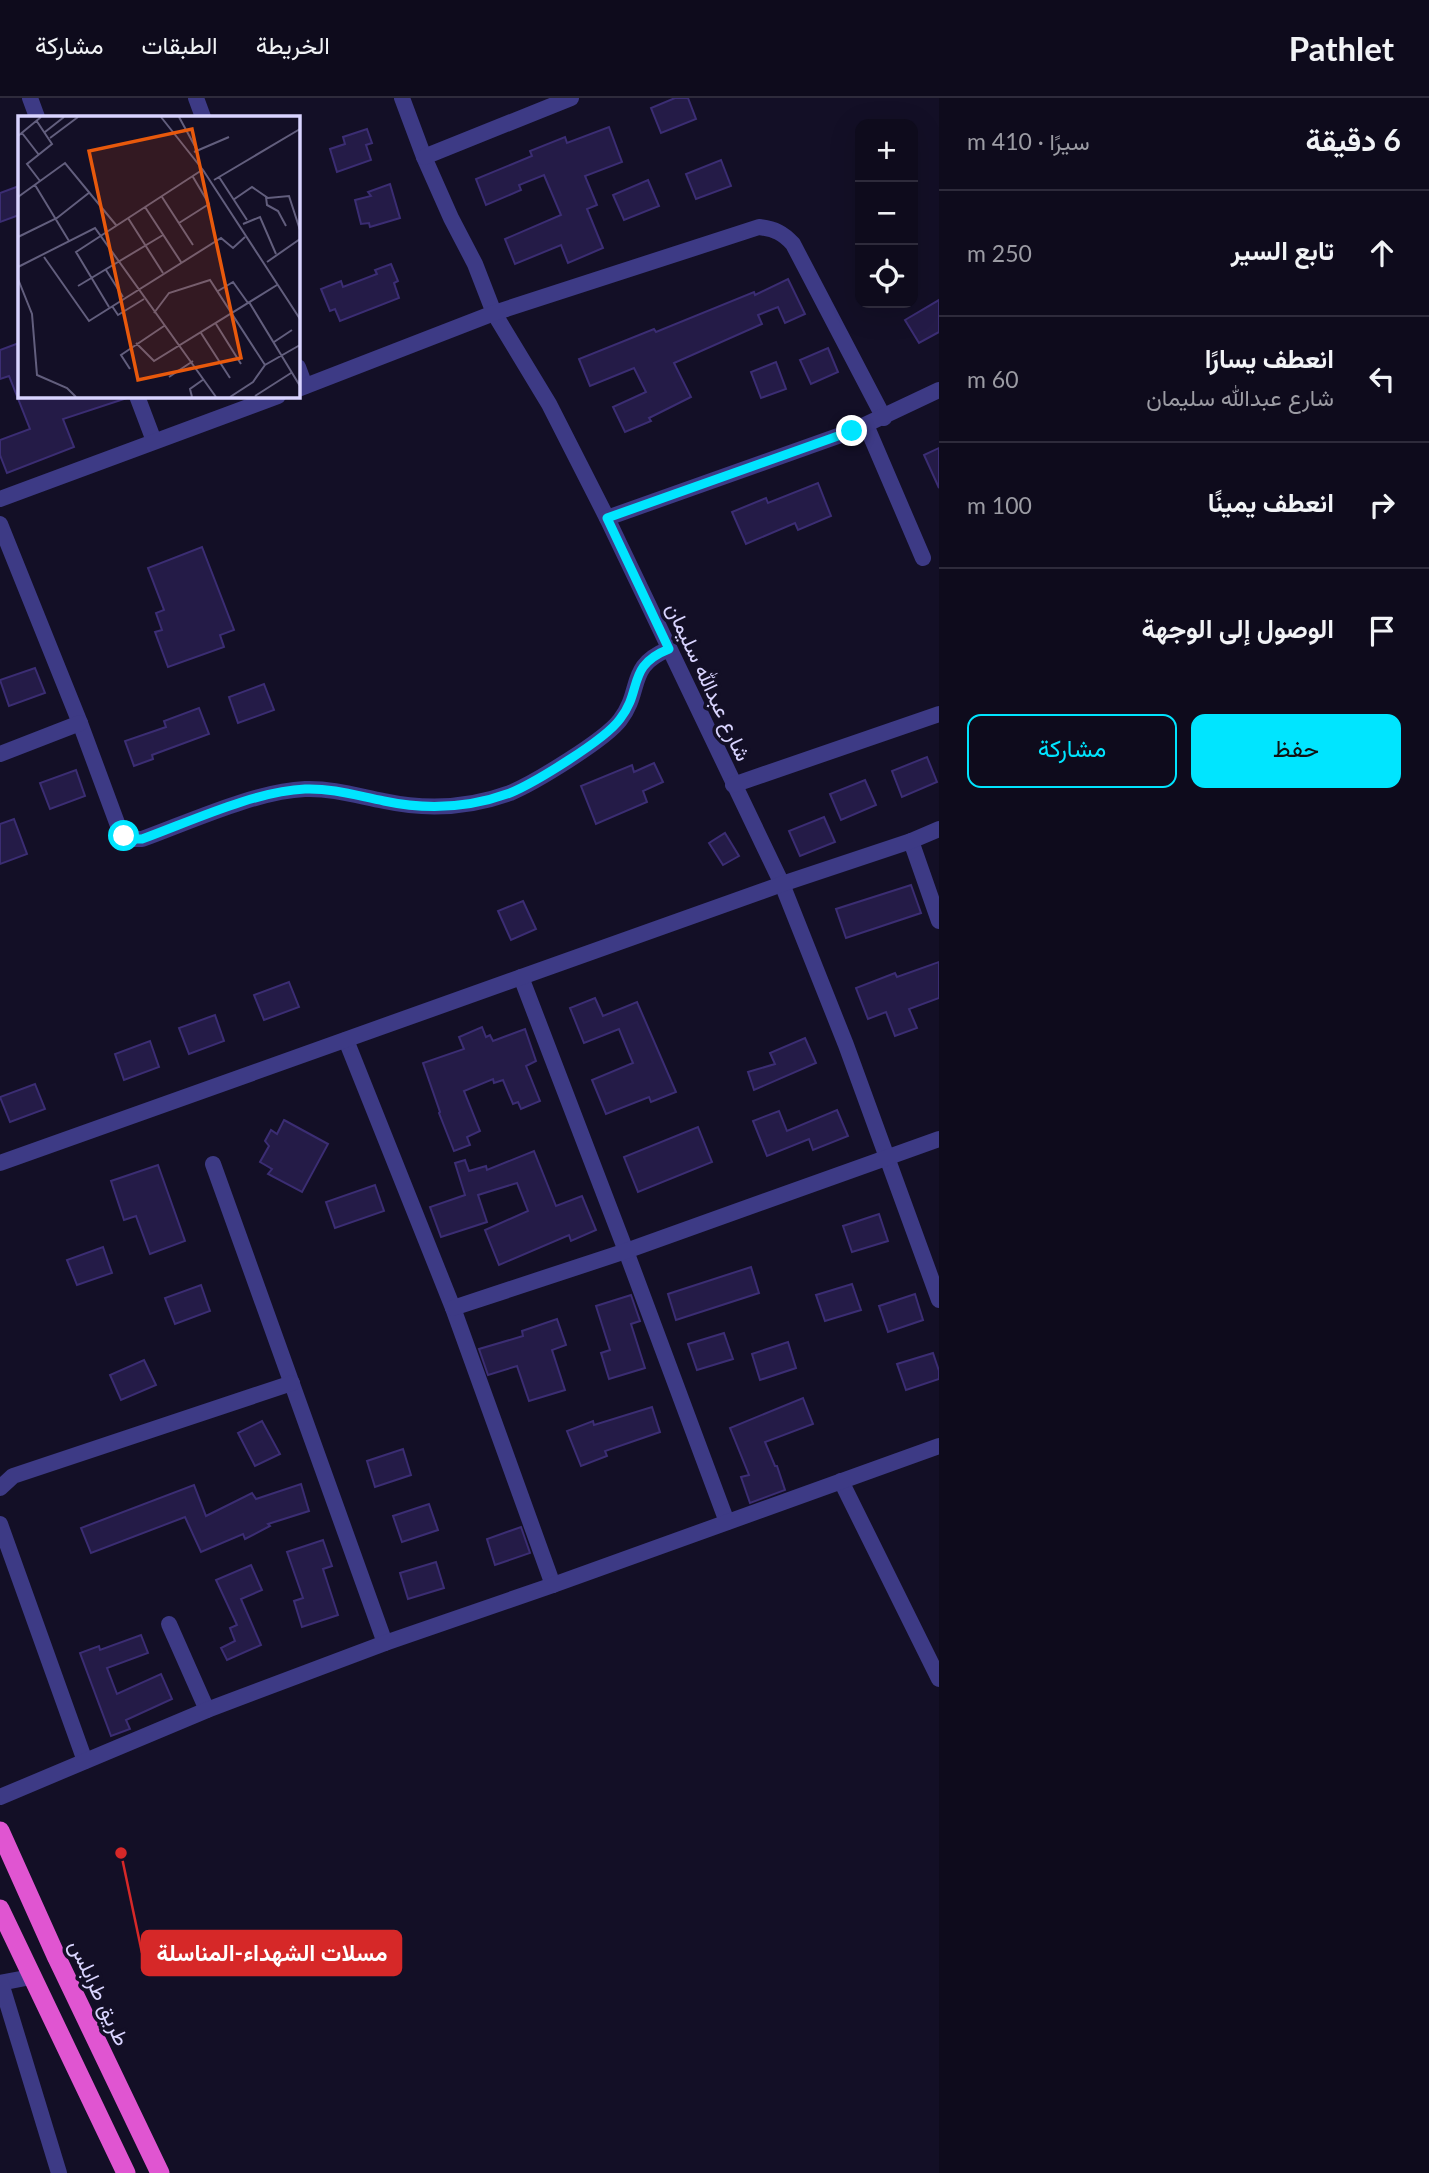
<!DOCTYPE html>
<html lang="ar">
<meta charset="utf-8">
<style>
body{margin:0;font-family:Lato,Vazirmatn,sans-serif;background:#1c1929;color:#f1f3f6;direction:rtl}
.controls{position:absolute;right:21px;top:21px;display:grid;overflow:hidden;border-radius:14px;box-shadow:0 7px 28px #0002}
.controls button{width:63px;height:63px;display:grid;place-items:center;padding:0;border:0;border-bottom:2px solid #2e2b3b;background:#0e0b1c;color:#f1f3f6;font:35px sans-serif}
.stop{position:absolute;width:21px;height:21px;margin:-16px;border:5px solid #00e5ff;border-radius:50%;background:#fff}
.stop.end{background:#00e5ff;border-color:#fff;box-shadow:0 2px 7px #0008}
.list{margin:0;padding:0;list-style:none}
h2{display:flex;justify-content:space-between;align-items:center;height:91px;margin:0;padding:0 28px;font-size:30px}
h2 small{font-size:23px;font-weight:400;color:#9b9ba3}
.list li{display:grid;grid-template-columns:46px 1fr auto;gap:21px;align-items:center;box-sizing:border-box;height:126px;padding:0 28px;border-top:2px solid #2e2b3b}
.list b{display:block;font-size:26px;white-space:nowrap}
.list p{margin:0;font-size:23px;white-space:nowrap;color:#9b9ba3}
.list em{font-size:23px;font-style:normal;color:#9b9ba3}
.actions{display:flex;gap:14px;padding:21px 28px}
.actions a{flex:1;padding:16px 0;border:2px solid #00e5ff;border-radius:14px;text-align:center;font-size:24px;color:#00e5ff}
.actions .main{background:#00e5ff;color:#111}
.icon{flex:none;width:38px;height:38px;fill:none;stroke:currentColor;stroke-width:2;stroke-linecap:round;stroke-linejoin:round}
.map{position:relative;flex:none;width:939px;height:2075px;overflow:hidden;direction:ltr}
header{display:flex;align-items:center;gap:42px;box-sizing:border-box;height:98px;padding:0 35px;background:#0e0b1c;border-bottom:2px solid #2e2b3b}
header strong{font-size:33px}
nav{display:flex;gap:38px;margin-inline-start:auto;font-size:24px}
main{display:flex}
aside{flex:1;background:#0e0b1c}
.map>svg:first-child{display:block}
.building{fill:#241b47;stroke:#3b2d73;stroke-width:2}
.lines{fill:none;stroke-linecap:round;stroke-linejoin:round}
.minor{stroke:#3d3a85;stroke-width:16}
.trunk{stroke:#e055d1;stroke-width:19}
.route{stroke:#00e5ff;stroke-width:9}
.labels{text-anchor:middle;stroke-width:7;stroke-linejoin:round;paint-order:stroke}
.street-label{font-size:21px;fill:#d9d4ff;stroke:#130f26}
.inset-road{fill:none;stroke:#625e7d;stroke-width:2}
.view{fill:#e8590c;fill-opacity:0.15;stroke:#e8590c;stroke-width:3.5}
.inset-edge{fill:none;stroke:#d9d4ff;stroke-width:3.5}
.leader{fill:none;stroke:#d62828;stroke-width:2.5}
.callout-dot{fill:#d62828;stroke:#130f26;stroke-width:2.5}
.callout{fill:#d62828;stroke:#d62828;stroke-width:2.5}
.callout-label{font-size:23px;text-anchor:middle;font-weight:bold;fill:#fff}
</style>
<header>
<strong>Pathlet</strong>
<nav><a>الخريطة</a><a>الطبقات</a><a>مشاركة</a></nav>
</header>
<main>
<aside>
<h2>6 دقيقة<small>سيرًا · 410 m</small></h2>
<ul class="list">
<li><svg class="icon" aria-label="ahead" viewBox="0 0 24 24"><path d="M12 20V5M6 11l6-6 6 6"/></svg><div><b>تابع السير</b></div><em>250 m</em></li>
<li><svg class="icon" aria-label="left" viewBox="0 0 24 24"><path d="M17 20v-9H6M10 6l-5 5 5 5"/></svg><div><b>انعطف يسارًا</b><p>شارع عبدالله سليمان</p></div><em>60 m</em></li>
<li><svg class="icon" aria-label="right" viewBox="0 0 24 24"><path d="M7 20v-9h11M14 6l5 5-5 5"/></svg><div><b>انعطف يمينًا</b></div><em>100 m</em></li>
<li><svg class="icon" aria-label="arrive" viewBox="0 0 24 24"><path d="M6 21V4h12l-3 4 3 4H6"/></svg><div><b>الوصول إلى الوجهة</b></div></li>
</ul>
<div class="actions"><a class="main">حفظ</a><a>مشاركة</a></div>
</aside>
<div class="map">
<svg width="939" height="2075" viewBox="0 0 939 2075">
<rect width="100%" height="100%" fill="#130f26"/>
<!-- building -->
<g class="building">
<polygon points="675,0 688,0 696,21 661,35 651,10"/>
<polygon points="609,29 622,64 585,78 597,107 587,111 603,150 568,165 561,147 515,166 505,141 561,117 544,77 519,87 521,92 486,107 476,81 532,58 530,53 565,39 567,45"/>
<polygon points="367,31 372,45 366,47 371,62 337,74 330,51 345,46 343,39"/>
<polygon points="721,62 731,88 696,101 686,76"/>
<polygon points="648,82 659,108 624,122 613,97"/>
<polygon points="390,86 400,120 370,129 369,125 361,126 355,102 371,98 368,94"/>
<polygon points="19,88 19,117 0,124 0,95"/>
<polygon points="391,166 398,183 394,185 399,200 340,223 335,211 330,213 321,191 341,183 343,189 377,176 375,172"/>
<polygon points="788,181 805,216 785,225 778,209 758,217 762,226 674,265 691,299 649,320 651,323 625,334 613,309 646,294 634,270 590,288 579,261 654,231 656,234 754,194 755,197"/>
<polygon points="939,202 939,234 919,245 905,222"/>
<polygon points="19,245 19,298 127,298 127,300 63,321 74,349 7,375 0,357 0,342 30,331 9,278 0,281 0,252"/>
<polygon points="828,250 838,274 811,286 800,262"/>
<polygon points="776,264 786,291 761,300 751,274"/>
<polygon points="939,350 939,390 924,357"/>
<polygon points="818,385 831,418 798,432 795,425 746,446 732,414 766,400 768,405"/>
<polygon points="202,449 234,532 220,537 224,549 168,569 155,534 162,532 156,515 164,512 148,470"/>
<polygon points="35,570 45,595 9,608 0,582"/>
<polygon points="264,586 274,612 238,625 229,599"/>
<polygon points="199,610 209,636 152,657 153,661 134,668 125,643 166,629 164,623"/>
<polygon points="927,659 937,684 902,699 892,673"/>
<polygon points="654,665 663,684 643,693 647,704 596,726 581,688 632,667 634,674"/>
<polygon points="76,672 85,698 50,711 40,685"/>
<polygon points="865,682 876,707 841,722 830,696"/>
<polygon points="824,719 835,744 800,758 789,733"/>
<polygon points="14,721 27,756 0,766 0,726"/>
<polygon points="725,735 739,758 723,767 709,745"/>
<polygon points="911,787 921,815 846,840 836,811"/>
<polygon points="523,803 536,831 511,842 498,813"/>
<polygon points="939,864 939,900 909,911 917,930 895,938 886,914 868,921 856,890 895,875 897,879"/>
<polygon points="289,884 299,909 264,922 254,897"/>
<polygon points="595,900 603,918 637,904 676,994 651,1004 649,999 606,1016 592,982 633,965 619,931 584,945 570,910"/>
<polygon points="215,917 224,943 189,956 179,930"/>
<polygon points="482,929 486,939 490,937 493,943 525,931 536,963 526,968 540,1003 521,1011 518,1004 513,1006 503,982 494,985 493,981 464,993 480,1033 467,1039 470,1047 454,1053 439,1015 440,1014 423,965 464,951 459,939"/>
<polygon points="805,940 816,965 754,992 748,974 775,966 770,955"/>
<polygon points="150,943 159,969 124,982 115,956"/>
<polygon points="35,986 45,1011 10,1024 0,999"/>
<polygon points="837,1012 848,1038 813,1052 809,1041 767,1058 753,1023 779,1013 787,1033"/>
<polygon points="284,1022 328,1046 302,1094 268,1076 272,1071 260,1064 269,1048 265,1043 271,1032 277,1036"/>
<polygon points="698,1029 712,1064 638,1094 624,1059"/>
<polygon points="534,1053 556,1108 582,1098 596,1132 571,1143 569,1137 499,1167 485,1132 528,1113 517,1085 478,1097 487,1124 441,1139 430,1109 465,1097 455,1065 465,1062 469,1073 486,1068 487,1072"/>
<polygon points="158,1067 185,1143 150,1156 136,1118 124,1122 111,1083"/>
<polygon points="375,1087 384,1113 335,1130 326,1104"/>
<polygon points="879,1116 888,1143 852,1154 843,1128"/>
<polygon points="103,1149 112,1175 77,1187 67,1162"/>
<polygon points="751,1169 759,1195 676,1222 668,1196"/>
<polygon points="852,1186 861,1212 825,1223 816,1197"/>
<polygon points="201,1187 210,1213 175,1226 165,1200"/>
<polygon points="915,1196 923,1222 888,1234 879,1208"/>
<polygon points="631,1197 640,1223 631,1226 645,1270 609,1281 601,1255 610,1252 596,1208"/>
<polygon points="557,1221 566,1247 552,1252 565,1292 529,1303 517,1268 488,1277 479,1251 523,1238 522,1233"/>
<polygon points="724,1235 733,1261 697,1272 688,1246"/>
<polygon points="788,1244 796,1270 760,1282 752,1256"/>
<polygon points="933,1255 939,1273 939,1281 906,1292 897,1266"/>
<polygon points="144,1262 156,1287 121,1302 110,1277"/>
<polygon points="803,1300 813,1326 765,1344 775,1368 777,1368 785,1392 750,1405 741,1379 749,1377 730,1330"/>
<polygon points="652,1309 660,1334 605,1353 607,1358 581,1368 567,1333 593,1323 594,1327"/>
<polygon points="262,1323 280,1356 255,1368 238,1335"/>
<polygon points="403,1351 411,1377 375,1389 367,1363"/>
<polygon points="301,1386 309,1413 268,1426 270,1428 245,1441 243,1436 201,1454 185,1419 91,1455 81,1430 194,1387 206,1418 252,1395 256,1401"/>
<polygon points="429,1406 438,1432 402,1444 393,1418"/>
<polygon points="521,1429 530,1455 495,1467 487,1441"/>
<polygon points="323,1442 332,1468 323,1471 338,1517 302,1529 294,1503 303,1500 287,1454"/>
<polygon points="436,1464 444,1490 408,1501 400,1475"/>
<polygon points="251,1467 262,1492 241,1501 261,1547 227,1562 221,1550 235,1543 230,1530 237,1527 216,1482"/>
<polygon points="141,1537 148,1555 107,1570 117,1596 161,1576 172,1601 126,1622 130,1631 111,1638 80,1555 99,1548 100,1552"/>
</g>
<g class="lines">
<!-- minor -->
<g class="minor">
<polyline points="30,0 37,19"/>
<polyline points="196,0 203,19"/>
<polyline points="402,0 424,59 451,120 475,166 494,215 549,306 607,420 782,786 846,947 939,1202"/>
<polyline points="424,59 571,0"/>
<polyline points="298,269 305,288"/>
<path d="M298 291 494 215 759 129C775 131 783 135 793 146L884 320"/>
<polyline points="137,298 154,343"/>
<polyline points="866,327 923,460"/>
<polyline points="0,401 278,298"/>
<polyline points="607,420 852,333 939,292"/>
<path d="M0 426 80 625 120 733 129 741H142C189 724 256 693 305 691 332 690 358 698 384 703 426 712 469 710 510 695 534 685 605 642 620 622 643 592 626 568 669 551"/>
<polyline points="0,656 80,625"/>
<polyline points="733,687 939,616"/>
<polyline points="911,743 939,823"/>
<polyline points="521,879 626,1153 727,1424"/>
<polyline points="346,942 453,1210 553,1487"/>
<polyline points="0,1065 782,786 911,743 939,731"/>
<polyline points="213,1066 385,1545"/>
<polyline points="453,1210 626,1153 939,1041"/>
<polyline points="841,1383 939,1581"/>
<polyline points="0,1390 13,1378 292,1285"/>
<polyline points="0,1426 85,1663"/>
<polyline points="169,1526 207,1612"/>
<polyline points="0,1699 207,1612 385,1545 553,1487 939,1348"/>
<polyline points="0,1885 31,1879"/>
<polyline points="1,1885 59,2075"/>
</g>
<!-- trunk -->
<g class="trunk">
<polyline points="0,1733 57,1860 160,2075"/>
<polyline points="0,1811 126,2075"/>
</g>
</g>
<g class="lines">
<!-- route -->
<path class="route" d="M124 738 129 741H142C189 724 255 693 305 691 332 690 358 698 384 703 426 712 469 710 510 695 534 685 605 642 620 621 643 592 626 568 669 551L607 420 852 333"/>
</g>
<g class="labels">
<!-- street labels -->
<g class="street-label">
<text transform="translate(708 584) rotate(65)" y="7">شارع عبدالله سليمان</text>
<text transform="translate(99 1895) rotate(65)" y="7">طريق طرابلس</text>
</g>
</g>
<!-- overview -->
<g transform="translate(18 18)">
<rect width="282" height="282" fill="#130f26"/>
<path class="inset-road" d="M143 1 185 54 282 203M161 1 179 34M18 4 34 28 9 48 22 65M27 16 46 1M4 17 21 39M0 20 23 1M32 22 60 1M176 36 211 21M201 61 229 104M196 64 282 13M17 69 51 125M0 81 47 47 98 109M144 81 175 129M248 81 249 89 260 95 268 110M215 84 234 71 250 82 271 80 282 114M127 91 163 146M110 102 145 157M161 107 191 88 175 61M225 108 242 101 258 138M0 121 39 102 72 76M26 141 71 205 203 122 215 132 227 121M249 146 282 123M0 151 77 112 198 281M88 154 105 181M0 163 14 198 19 259 49 272 58 281M60 170 145 119M200 175 215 166 230 187M231 186 282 270M94 190 100 199 126 183M91 191 58 136 184 54M136 197 151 177 192 164 247 249M198 208 223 248M183 217 212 262M256 226 274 214M118 227 136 245 259 169M112 253 103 239 146 210M151 261 175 245M237 280 273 257M174 281 172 273 186 263M212 281 235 266 247 249 282 229"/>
<path class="view" d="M174 13 223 242 120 264 71 35Z"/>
<rect width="282" height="282" class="inset-edge"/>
</g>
<!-- callouts -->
<path class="leader" d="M121 1755L142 1855"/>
<circle class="callout-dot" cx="121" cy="1755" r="7"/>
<rect class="callout" x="142" y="1833" width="259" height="44" rx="7"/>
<g class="callout-label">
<text x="272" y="1863">مسلات الشهداء-المناسلة</text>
</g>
</svg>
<div class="controls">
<button>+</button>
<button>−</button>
<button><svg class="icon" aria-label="locate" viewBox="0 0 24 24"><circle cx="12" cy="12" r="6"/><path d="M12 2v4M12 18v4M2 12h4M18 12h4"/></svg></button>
</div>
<div class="stop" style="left:124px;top:738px"></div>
<div class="stop end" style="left:852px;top:333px"></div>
</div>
</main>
